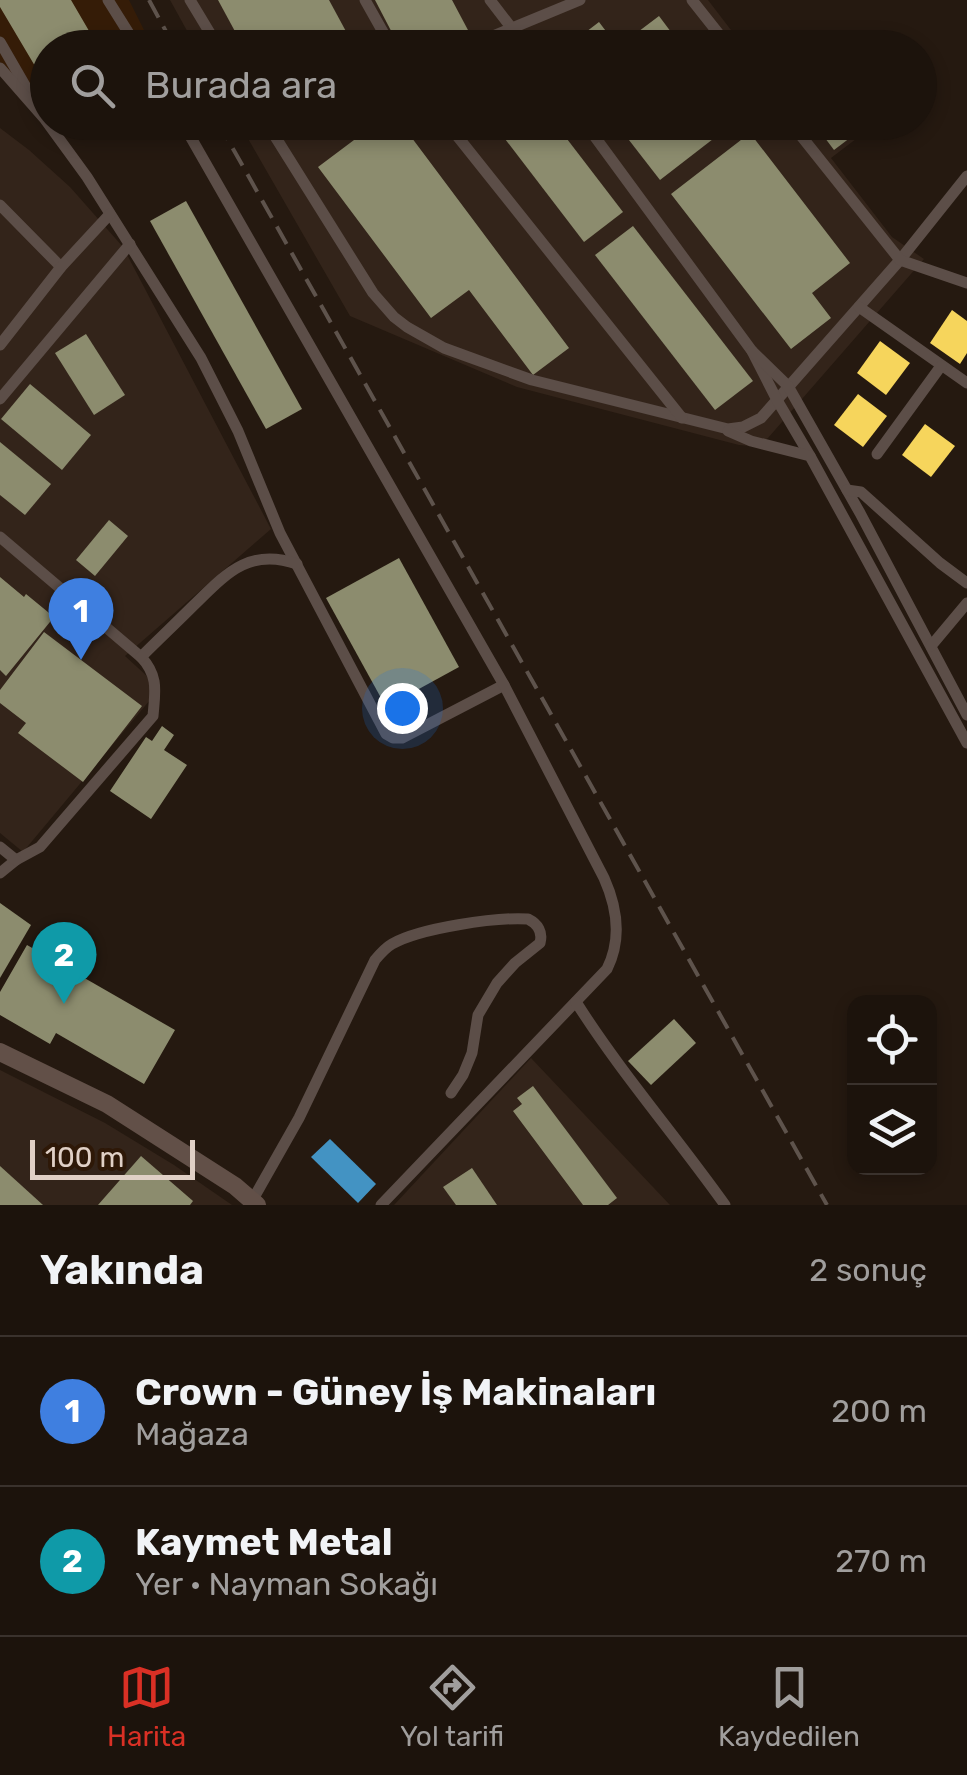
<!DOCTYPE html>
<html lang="tr">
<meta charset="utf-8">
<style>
body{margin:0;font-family:Rubik,sans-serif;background:#251c15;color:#f1f3f6}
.controls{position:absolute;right:30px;bottom:30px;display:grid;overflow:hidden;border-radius:20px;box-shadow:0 5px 15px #0003}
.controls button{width:90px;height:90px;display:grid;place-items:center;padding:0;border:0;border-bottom:2px solid #3a322d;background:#1c130c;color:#f1f3f6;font:50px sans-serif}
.scale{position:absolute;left:30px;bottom:25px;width:165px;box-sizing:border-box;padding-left:10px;border:5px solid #e0d0c6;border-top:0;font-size:28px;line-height:35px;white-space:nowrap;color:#e0d0c6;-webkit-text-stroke:8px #2e1807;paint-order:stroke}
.you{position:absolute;left:402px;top:708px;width:35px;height:35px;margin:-25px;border:8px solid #fff;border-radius:50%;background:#1a73e8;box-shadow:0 0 0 15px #1a73e833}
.badge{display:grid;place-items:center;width:65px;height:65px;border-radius:50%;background:#d93025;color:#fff;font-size:32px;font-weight:700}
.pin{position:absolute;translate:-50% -82px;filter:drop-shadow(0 2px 5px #0008)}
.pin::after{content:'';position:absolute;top:52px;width:35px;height:30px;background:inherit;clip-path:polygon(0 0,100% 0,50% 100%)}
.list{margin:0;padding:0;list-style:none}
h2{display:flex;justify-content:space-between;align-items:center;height:130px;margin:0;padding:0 40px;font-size:42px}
h2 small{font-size:32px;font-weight:400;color:#a09e9d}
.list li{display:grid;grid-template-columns:65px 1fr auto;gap:30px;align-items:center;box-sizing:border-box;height:150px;padding:0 40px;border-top:2px solid #3a322d}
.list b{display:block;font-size:38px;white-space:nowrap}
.list p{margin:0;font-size:32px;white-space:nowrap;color:#a09e9d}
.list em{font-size:32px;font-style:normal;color:#a09e9d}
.icon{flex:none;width:55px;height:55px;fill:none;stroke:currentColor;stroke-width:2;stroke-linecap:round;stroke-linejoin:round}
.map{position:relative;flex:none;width:967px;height:1205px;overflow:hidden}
.search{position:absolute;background:#1c130c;box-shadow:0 5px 15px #0003;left:30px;right:30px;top:30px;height:110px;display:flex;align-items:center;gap:25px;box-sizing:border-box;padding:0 35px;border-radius:55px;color:#a09e9d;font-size:38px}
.sheet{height:430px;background:#1c130c}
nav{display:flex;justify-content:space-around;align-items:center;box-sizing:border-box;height:140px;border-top:2px solid #3a322d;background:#1c130c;font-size:28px;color:#a09e9d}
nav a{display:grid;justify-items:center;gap:5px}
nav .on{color:#d93025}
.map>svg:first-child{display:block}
.built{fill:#351c07}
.industrial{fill:#33241a}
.homes{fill:#f6d55c}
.schools{fill:#4393c3}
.industry{fill:#8c8c6e}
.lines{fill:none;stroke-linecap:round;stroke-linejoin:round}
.street{stroke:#5c4e48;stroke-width:11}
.secondary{stroke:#625048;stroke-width:18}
.rail{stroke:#5e534c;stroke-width:4;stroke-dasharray:20 10;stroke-linecap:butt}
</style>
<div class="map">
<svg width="967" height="1205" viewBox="0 0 967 1205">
<rect width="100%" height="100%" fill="#251910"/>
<!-- built -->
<polygon class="built" points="0,0 129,0 146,34 122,47 48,48 47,90 31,100 0,62"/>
<!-- industrial -->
<g class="industrial">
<polygon points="170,0 708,0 744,47 196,47"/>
<polygon points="239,123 877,123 831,158 892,237 924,259 768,438 752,446 739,445 517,387 350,316"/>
<polygon points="0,128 29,150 70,187 123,247 271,529 125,656 160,688 23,852 0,833"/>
<polygon points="531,1058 670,1205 394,1205"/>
<polygon points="0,1070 105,1123 174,1165 232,1205 0,1205"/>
</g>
<!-- homes -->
<g class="homes">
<polygon points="952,310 967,321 967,353 960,364 930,343"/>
<polygon points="880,341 910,363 886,395 857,373"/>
<polygon points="858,394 887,416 863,447 834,425"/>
<polygon points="925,424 955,446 931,477 902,455"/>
</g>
<!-- schools -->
<polygon class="schools" points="330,1139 376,1184 358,1203 311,1157"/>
<!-- industry -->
<g class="industry">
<polygon points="0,0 71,0 99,48 48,48 48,88 0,7"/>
<polygon points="218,0 329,0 355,48 244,48"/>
<polygon points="375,0 452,0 469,32 441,48 400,48"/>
<polygon points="659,16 683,48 565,48 599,22 618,47"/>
<polygon points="378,122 400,122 569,348 533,375 469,290 431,318 318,167"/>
<polygon points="492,122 554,122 623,212 584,242"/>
<polygon points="615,122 735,122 660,180"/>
<polygon points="813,122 871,122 834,150"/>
<polygon points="750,133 850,263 812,293 831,318 791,349 671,194"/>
<polygon points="186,201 302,409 266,429 150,221"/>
<polygon points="633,226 753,381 715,410 595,255"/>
<polygon points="86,334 125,395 94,415 55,353"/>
<polygon points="30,384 91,435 62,470 1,419"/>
<polygon points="0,442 51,484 25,515 0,495"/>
<polygon points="109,520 128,536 95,576 76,560"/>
<polygon points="399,558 459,667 386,707 326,598"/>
<polygon points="0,577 24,597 26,594 54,617 6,676 0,670"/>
<polygon points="44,632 142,706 83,782 18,733 26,723 0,703 0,690"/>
<polygon points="162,726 174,735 164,750 187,765 151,819 110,791 146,737 152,741"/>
<polygon points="0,903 31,925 0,978"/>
<polygon points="27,945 175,1030 144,1084 56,1033 50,1044 0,1015 0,992"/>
<polygon points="674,1019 696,1043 651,1085 628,1061"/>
<polygon points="533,1086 617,1198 608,1205 583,1205 513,1111 522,1104 517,1098"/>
<polygon points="141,1156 193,1201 190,1205 98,1205"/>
<polygon points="0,1166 43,1205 0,1205"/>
<polygon points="472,1168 497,1205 456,1205 443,1187"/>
</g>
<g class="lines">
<!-- street -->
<g class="street">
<polyline points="108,0 138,48"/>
<polyline points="190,0 219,48"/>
<polyline points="365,0 392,48"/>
<polyline points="490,0 527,48"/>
<polyline points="692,0 730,48"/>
<polyline points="0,42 30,94"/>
<polyline points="464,48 580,0"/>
<polyline points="0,68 44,118 87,177 201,358 238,431 280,533 386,734 393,738 402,738 504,685"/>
<path d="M182 122 504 685 604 878C617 907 622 939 607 969L381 1205"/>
<polyline points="266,122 373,293 394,317 407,327 444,348 532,380 728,429 743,427 761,418 900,260 967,176"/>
<polyline points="446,122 682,418"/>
<polyline points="584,122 752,351 777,400 810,456"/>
<polyline points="790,122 900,260 967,283"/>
<polyline points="274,135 301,122"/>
<polyline points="0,205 61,267"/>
<polyline points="859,307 967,383"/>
<polyline points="0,345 61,267 110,214"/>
<polyline points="752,351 788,386 860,513 967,715"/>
<polyline points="0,399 130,244"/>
<polyline points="728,431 751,441 810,456 967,743"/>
<polyline points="877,454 941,366"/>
<polyline points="847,490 861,492 940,563 967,583"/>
<path d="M0 537 141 657C159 676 155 692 153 716L40 847 16 860 0 873"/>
<polyline points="931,646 967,603"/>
<path d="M141 657C158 640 176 623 193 606 225 575 248 547 297 564"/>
<polyline points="0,847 16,860"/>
<path d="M576 1002C621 1073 676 1136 725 1205"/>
<path d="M252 1201 299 1118 375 960C380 954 385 948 392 944 420 928 496 917 528 919 538 924 543 932 540 943L515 963 497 983 478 1015 472 1053 463 1075 451 1093"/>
</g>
<!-- secondary -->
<polyline class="secondary" points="0,1052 107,1104 235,1186 257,1205"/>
<!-- rail -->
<g class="rail">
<polyline points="149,0 175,48"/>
<polyline points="218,122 827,1205"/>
</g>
</g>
</svg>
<div class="controls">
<button><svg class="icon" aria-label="locate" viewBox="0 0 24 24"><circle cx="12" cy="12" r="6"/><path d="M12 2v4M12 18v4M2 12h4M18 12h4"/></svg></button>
<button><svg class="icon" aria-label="layers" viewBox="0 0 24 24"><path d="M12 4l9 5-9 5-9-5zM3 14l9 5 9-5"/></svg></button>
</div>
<div class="scale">100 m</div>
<div class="you"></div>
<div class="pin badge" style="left:81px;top:660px;background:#3f7fe0">1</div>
<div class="pin badge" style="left:64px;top:1004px;background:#0f9aa8">2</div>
<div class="search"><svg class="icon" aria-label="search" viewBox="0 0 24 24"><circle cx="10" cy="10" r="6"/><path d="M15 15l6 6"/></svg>Burada ara</div>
</div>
<section class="sheet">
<h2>Yakında<small>2 sonuç</small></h2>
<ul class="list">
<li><span class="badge" style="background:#3f7fe0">1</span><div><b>Crown - Güney İş Makinaları</b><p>Mağaza</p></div><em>200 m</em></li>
<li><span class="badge" style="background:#0f9aa8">2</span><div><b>Kaymet Metal</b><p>Yer · Nayman Sokağı</p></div><em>270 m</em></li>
</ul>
</section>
<nav>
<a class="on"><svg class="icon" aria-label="map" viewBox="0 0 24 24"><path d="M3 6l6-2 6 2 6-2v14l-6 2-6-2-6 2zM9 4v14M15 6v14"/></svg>Harita</a>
<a><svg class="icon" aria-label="directions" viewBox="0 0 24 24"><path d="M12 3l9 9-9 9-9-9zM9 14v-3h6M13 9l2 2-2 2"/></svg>Yol tarifi</a>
<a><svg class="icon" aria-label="saved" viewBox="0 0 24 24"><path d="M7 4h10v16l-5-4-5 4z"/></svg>Kaydedilen</a>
</nav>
